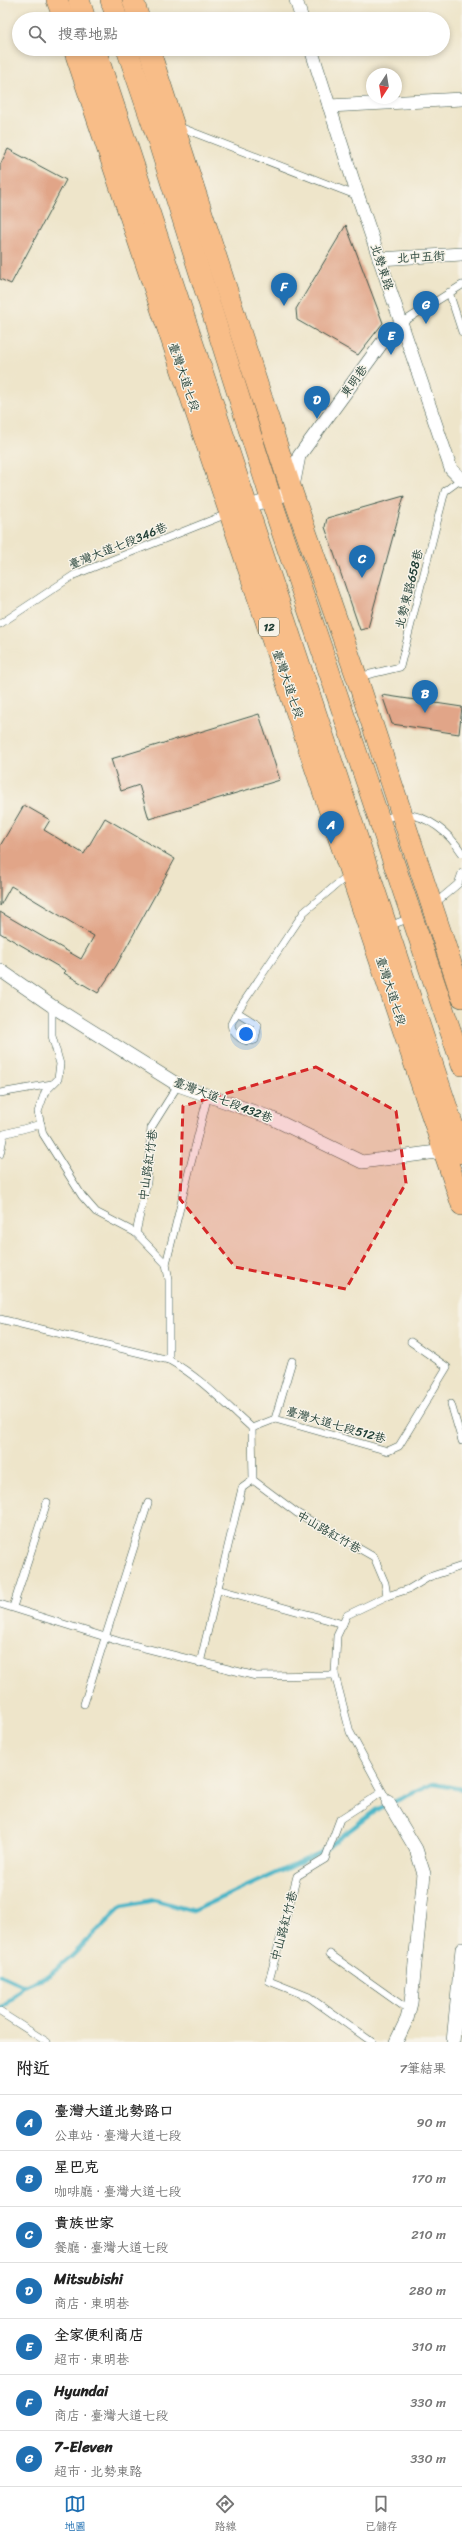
<!DOCTYPE html>
<html lang="zh-TW">
<meta charset="utf-8">
<style>
body{margin:0;font-family:Sriracha,"LXGW WenKai TC",sans-serif;background:#f6f6f6;color:#222}
.compass{position:absolute;left:366px;top:68px;width:36px;height:36px;border-radius:50%;background:#fff;box-shadow:0 2px 6px #0003;rotate:192deg}
.you{position:absolute;left:246px;top:1034px;width:14px;height:14px;margin:-10px;border:3px solid #fff;border-radius:50%;background:#1a73e8;box-shadow:0 0 0 6px #1a73e833}
.badge{display:grid;place-items:center;width:26px;height:26px;border-radius:50%;background:#1f6fb2;color:#fff;font-size:13px;font-weight:700}
.pin{position:absolute;translate:-50% -33px;filter:drop-shadow(0 1px 2px #0008)}
.pin::after{content:'';position:absolute;top:21px;width:14px;height:12px;background:inherit;clip-path:polygon(0 0,100% 0,50% 100%)}
.list{margin:0;padding:0;list-style:none}
h2{display:flex;justify-content:space-between;align-items:center;height:52px;margin:0;padding:0 16px;font-size:17px}
h2 small{font-size:13px;font-weight:400;color:#767676}
.list li{display:grid;grid-template-columns:26px 1fr auto;gap:12px;align-items:center;box-sizing:border-box;height:56px;padding:0 16px;border-top:1px solid #e0e0e0}
.list b{display:block;font-size:15px;white-space:nowrap}
.list p{margin:0;font-size:13px;white-space:nowrap;color:#767676}
.list em{font-size:13px;font-style:normal;color:#767676}
.icon{flex:none;width:22px;height:22px;fill:none;stroke:currentColor;stroke-width:2;stroke-linecap:round;stroke-linejoin:round}
.map{position:relative;flex:none;width:462px;height:2042px;overflow:hidden}
.search{position:absolute;background:#fff;box-shadow:0 2px 6px #0003;left:12px;right:12px;top:12px;height:44px;display:flex;align-items:center;gap:10px;box-sizing:border-box;padding:0 14px;border-radius:22px;color:#767676;font-size:15px}
.sheet{height:444px;background:#fff}
nav{display:flex;justify-content:space-around;align-items:center;box-sizing:border-box;height:56px;border-top:1px solid #e0e0e0;background:#fff;font-size:11px;color:#767676}
nav a{display:grid;justify-items:center;gap:2px}
nav .on{color:#1f6fb2}
.map>svg:first-child{display:block}
.lines{fill:none;stroke-linecap:round;stroke-linejoin:round}
.stream{stroke:#4ab5c7;stroke-width:4.5}
.building{fill:#e1a588}
.lane-casing{stroke:#3e564a;stroke-width:8}
.street-casing{stroke:#3e564a;stroke-width:14}
.primary-casing{stroke:#3e564a;stroke-width:22}
.lane{stroke:#fff;stroke-width:7}
.street{stroke:#fff;stroke-width:13}
.primary{stroke:#f8bd88;stroke-width:21}
.marked{fill:#d62828;fill-opacity:0.2;stroke:#d62828;stroke-width:3;stroke-dasharray:8 5;stroke-linejoin:round}
.labels{text-anchor:middle;stroke-width:3;stroke-linejoin:round;paint-order:stroke}
.shield{fill:#f7f3e8;stroke:#60746a;stroke-width:1}
.shield-label{font-size:11px;font-weight:bold;fill:#1f3d34}
.street-label{font-size:12px;fill:#1f3d34;stroke:#f7f3e8}
</style>
<div class="map">
<svg width="462" height="2042" viewBox="0 0 462 2042">
<rect width="100%" height="100%" fill="#f7f3e8"/>
<filter id="ink" filterUnits="userSpaceOnUse"><feTurbulence type="fractalNoise" baseFrequency=".025" numOctaves="2"/><feDisplacementMap in="SourceGraphic" scale="8" xChannelSelector="R" yChannelSelector="G"/><feConvolveMatrix kernelMatrix="1 2 1 2 8 2 1 2 1" color-interpolation-filters="sRGB"/></filter>
<filter id="wash" filterUnits="userSpaceOnUse"><feTurbulence type="fractalNoise" baseFrequency=".012" numOctaves="4" result="noise"/><feDisplacementMap in="SourceGraphic" scale="16" xChannelSelector="R" yChannelSelector="G"/><feGaussianBlur stdDeviation="0.9" result="paint"/><feColorMatrix in="noise" values="0 0 0 0 0 0 0 0 0 0 0 0 0 0 0 0 0 1.4 0 .05"/><feComposite in="paint" operator="in"/></filter>
<g filter="url(#wash)">
<rect width="100%" height="100%" fill="#eee5ca"/>
<g class="lines">
<!-- stream -->
<g class="stream">
<polyline points="0,1975 24,1986 47,1976 71,1957 122,1906 154,1900 193,1911 320,1853 376,1810 433,1784 462,1789"/>
<polyline points="0,2011 24,1986"/>
</g>
</g>
<g id="blocks">
<!-- building -->
<g class="building">
<polygon points="8,149 66,180 11,284 0,279 0,165"/>
<polygon points="346,225 383,323 358,355 297,320 296,309"/>
<polygon points="404,496 368,628 360,630 325,527 327,518"/>
<polygon points="382,695 462,707 459,734 392,724"/>
<polygon points="259,714 280,780 149,819 139,785 121,791 111,759"/>
<polygon points="24,805 50,820 44,830 84,854 105,818 175,859 116,966 98,993 64,973 66,971 0,933 0,912 81,959 94,936 11,886 0,906 0,846"/>
</g>
</g>
</g>
<g filter="url(#ink)">
<use href="#blocks" fill-opacity="0" stroke="#3e564a" stroke-width="1"/>
<g class="lines">
<!-- lane casing -->
<g class="lane-casing">
<g id="lane">
<polyline points="177,126 358,196"/>
<polyline points="449,292 462,332"/>
<polyline points="400,324 462,285"/>
<polyline points="0,624 74,575 227,514"/>
<polyline points="358,677 400,667 445,491 460,480"/>
<path d="M381 820C388 818 396 814 403 814 428 815 449 833 462 853"/>
<polyline points="433,905 458,884 462,873"/>
<polyline points="389,926 410,918"/>
<polyline points="52,1006 52,1036 60,1064 58,1079 45,1092 38,1112 43,1134 82,1196 96,1212 136,1233 166,1264 169,1280 169,1360"/>
<path d="M237 1012 258 1025 255 1040C245 1044 232 1035 231 1024L237 1012 304 912 348 875"/>
<polyline points="0,1093 52,1084"/>
<polyline points="0,1154 4,1134 41,1124"/>
<polyline points="136,1233 147,1182 151,1128 178,1085"/>
<polyline points="166,1264 208,1095"/>
<path d="M0 1319 169 1360C200 1377 225 1404 252 1428L253 1480 297 1513 374 1557 385 1583 387 1596 347 1615 337 1636 335 1675 350 1732 388 1802"/>
<polyline points="451,1404 462,1441"/>
<polyline points="275,1419 292,1361"/>
<polyline points="252,1428 275,1419 388,1451 399,1446 447,1367 411,1342"/>
<polyline points="217,1589 343,1624"/>
<polyline points="387,1596 409,1589 429,1577 462,1566"/>
<polyline points="0,1604 121,1642 256,1676 335,1675"/>
<polyline points="13,1607 47,1502"/>
<polyline points="200,1663 242,1488 253,1480"/>
<polyline points="84,1704 148,1503"/>
<polyline points="330,1954 410,2011"/>
<polyline points="0,2012 47,2042"/>
<polyline points="372,2042 309,1997 269,1981 297,1876 325,1859 340,1819 382,1792"/>
</g>
</g>
<!-- street casing -->
<g class="street-casing">
<g id="street">
<polyline points="296,0 302,19"/>
<polyline points="311,49 358,196 451,469 462,480"/>
<polyline points="329,106 462,99"/>
<polyline points="379,259 462,254"/>
<polyline points="241,509 292,492 299,456 384,340 400,324"/>
<polyline points="0,970 52,1006 178,1085 269,1117 362,1162 444,1151"/>
<polyline points="388,1802 416,1849 424,1874 411,2003 407,2019 396,2042"/>
<polyline points="453,2042 462,1949"/>
</g>
</g>
<!-- primary casing -->
<g class="primary-casing">
<g id="primary">
<polyline points="57,0 64,19"/>
<polyline points="79,0 85,19"/>
<polyline points="111,0 117,19"/>
<polyline points="133,0 139,19"/>
<polyline points="74,49 462,1205"/>
<polyline points="95,49 462,1153"/>
<polyline points="127,49 157,137 271,499 462,1065"/>
<polyline points="149,49 292,492 357,678 462,997"/>
</g>
</g>
<!-- lane -->
<use href="#lane" class="lane"/>
<!-- street -->
<use href="#street" class="street"/>
<!-- primary -->
<use href="#primary" class="primary"/>
</g>
</g>
<!-- marked area -->
<path class="marked" d="M316 1067 396 1111 406 1183 346 1289 235 1267 180 1199 183 1106Z"/>
<g class="labels">
<!-- shield labels -->
<rect class="shield" x="259" y="618" width="20" height="18" rx="3"/>
<g class="shield-label">
<text x="269" y="631">12</text>
</g>
<!-- street labels -->
<g class="street-label">
<text transform="translate(421 257) rotate(-3)" y="4">北中五街</text>
<text transform="translate(382 267) rotate(72)" y="4">北勢東路</text>
<text transform="translate(184 377) rotate(71)" y="4">臺灣大道七段</text>
<text transform="translate(354 381) rotate(-54)" y="4">東明巷</text>
<text transform="translate(118 546) rotate(-22)" y="4">臺灣大道七段346巷</text>
<text transform="translate(409 589) rotate(-76)" y="4">北勢東路658巷</text>
<text transform="translate(288 684) rotate(71)" y="4">臺灣大道七段</text>
<text transform="translate(391 991) rotate(72)" y="4">臺灣大道七段</text>
<text transform="translate(223 1100) rotate(21)" y="4">臺灣大道七段432巷</text>
<text transform="translate(148 1165) rotate(-82)" y="4">中山路紅竹巷</text>
<text transform="translate(336 1425) rotate(16)" y="4">臺灣大道七段512巷</text>
<text transform="translate(329 1532) rotate(30)" y="4">中山路紅竹巷</text>
<text transform="translate(284 1926) rotate(-75)" y="4">中山路紅竹巷</text>
</g>
</g>
</svg>
<svg class="compass" viewBox="-18 -18 36 36"><path d="M0-13l5 13h-10z" fill="#e53935"/><path d="M0 13l5-13h-10z" fill="#767676"/></svg>
<div class="you"></div>
<div class="pin badge" style="left:331px;top:844px">A</div>
<div class="pin badge" style="left:425px;top:713px">B</div>
<div class="pin badge" style="left:362px;top:578px">C</div>
<div class="pin badge" style="left:317px;top:419px">D</div>
<div class="pin badge" style="left:391px;top:355px">E</div>
<div class="pin badge" style="left:284px;top:306px">F</div>
<div class="pin badge" style="left:426px;top:324px">G</div>
<div class="search"><svg class="icon" aria-label="search" viewBox="0 0 24 24"><circle cx="10" cy="10" r="6"/><path d="M15 15l6 6"/></svg>搜尋地點</div>
</div>
<section class="sheet">
<h2>附近<small>7筆結果</small></h2>
<ul class="list">
<li><span class="badge">A</span><div><b>臺灣大道北勢路口</b><p>公車站 · 臺灣大道七段</p></div><em>90 m</em></li>
<li><span class="badge">B</span><div><b>星巴克</b><p>咖啡廳 · 臺灣大道七段</p></div><em>170 m</em></li>
<li><span class="badge">C</span><div><b>貴族世家</b><p>餐廳 · 臺灣大道七段</p></div><em>210 m</em></li>
<li><span class="badge">D</span><div><b>Mitsubishi</b><p>商店 · 東明巷</p></div><em>280 m</em></li>
<li><span class="badge">E</span><div><b>全家便利商店</b><p>超市 · 東明巷</p></div><em>310 m</em></li>
<li><span class="badge">F</span><div><b>Hyundai</b><p>商店 · 臺灣大道七段</p></div><em>330 m</em></li>
<li><span class="badge">G</span><div><b>7-Eleven</b><p>超市 · 北勢東路</p></div><em>330 m</em></li>
</ul>
</section>
<nav>
<a class="on"><svg class="icon" aria-label="map" viewBox="0 0 24 24"><path d="M3 6l6-2 6 2 6-2v14l-6 2-6-2-6 2zM9 4v14M15 6v14"/></svg>地圖</a>
<a><svg class="icon" aria-label="directions" viewBox="0 0 24 24"><path d="M12 3l9 9-9 9-9-9zM9 14v-3h6M13 9l2 2-2 2"/></svg>路線</a>
<a><svg class="icon" aria-label="saved" viewBox="0 0 24 24"><path d="M7 4h10v16l-5-4-5 4z"/></svg>已儲存</a>
</nav>
